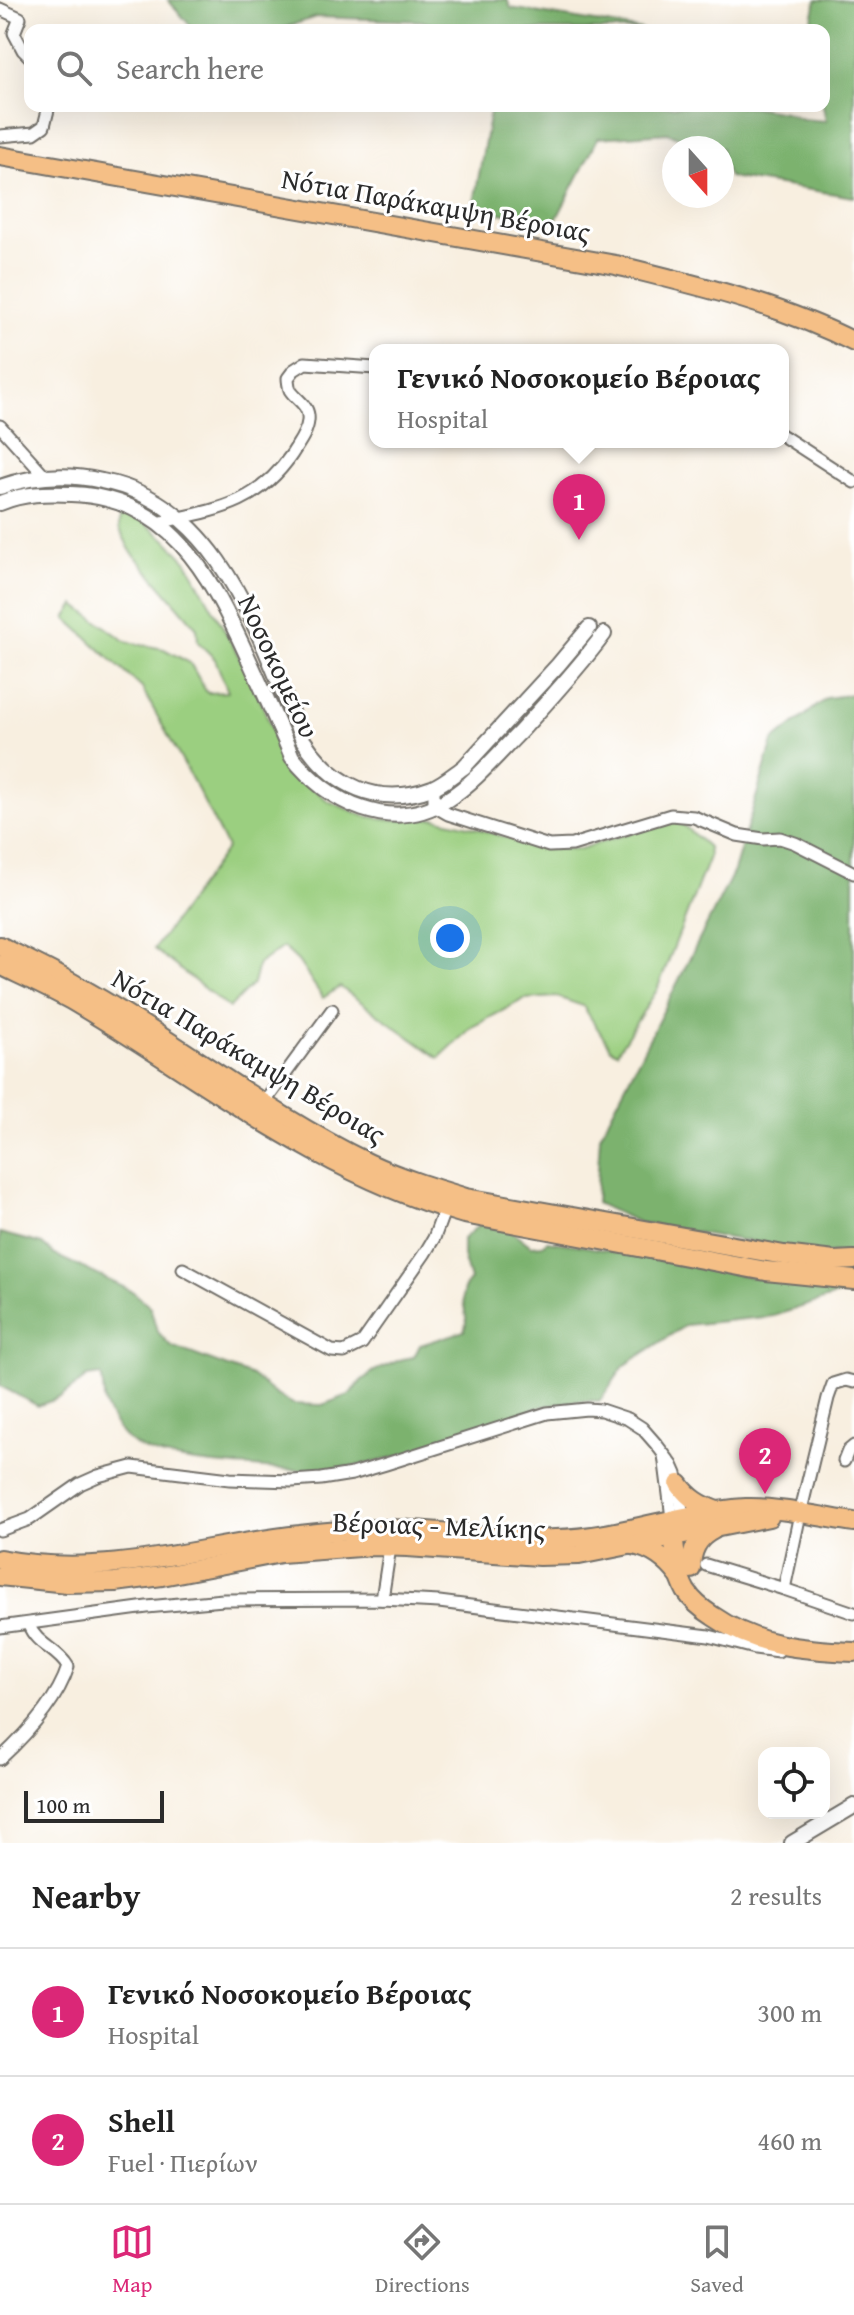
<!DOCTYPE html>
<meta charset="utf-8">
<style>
body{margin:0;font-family:"Gentium Book Plus",serif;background:#f6f6f6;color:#222}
.controls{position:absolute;right:24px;bottom:24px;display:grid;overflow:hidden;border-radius:16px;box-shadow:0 8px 32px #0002}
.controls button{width:72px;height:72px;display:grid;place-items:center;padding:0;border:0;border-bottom:2px solid #e0e0e0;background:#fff;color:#222;font:40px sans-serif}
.compass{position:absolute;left:662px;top:136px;width:72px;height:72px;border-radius:50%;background:#fff;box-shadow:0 8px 32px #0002;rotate:159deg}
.scale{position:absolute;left:24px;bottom:20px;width:140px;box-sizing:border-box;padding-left:8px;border:4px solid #2b2b2b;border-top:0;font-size:22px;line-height:28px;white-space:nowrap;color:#2b2b2b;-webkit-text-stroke:6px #fff;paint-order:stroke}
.you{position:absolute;left:450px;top:938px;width:28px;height:28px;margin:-20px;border:6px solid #fff;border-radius:50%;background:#1a73e8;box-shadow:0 0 0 12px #1a73e833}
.badge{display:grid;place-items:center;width:52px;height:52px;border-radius:50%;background:#db2777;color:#fff;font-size:26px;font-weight:700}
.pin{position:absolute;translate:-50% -66px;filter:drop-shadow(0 2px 4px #0008)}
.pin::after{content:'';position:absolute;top:42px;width:28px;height:24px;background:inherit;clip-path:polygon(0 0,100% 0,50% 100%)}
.popup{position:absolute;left:369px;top:344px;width:420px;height:104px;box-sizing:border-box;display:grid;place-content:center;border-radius:16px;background:#fff;filter:drop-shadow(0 2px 6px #0005);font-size:26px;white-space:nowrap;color:#767676}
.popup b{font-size:30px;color:#222}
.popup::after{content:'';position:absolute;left:50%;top:100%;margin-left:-16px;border:16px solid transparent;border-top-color:#fff}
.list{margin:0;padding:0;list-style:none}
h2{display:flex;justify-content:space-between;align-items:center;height:104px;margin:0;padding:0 32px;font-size:34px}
h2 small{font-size:26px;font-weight:400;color:#767676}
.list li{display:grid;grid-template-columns:52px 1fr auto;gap:24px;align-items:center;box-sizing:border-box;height:128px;padding:0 32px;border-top:2px solid #e0e0e0}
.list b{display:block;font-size:30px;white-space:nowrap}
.list p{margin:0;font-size:26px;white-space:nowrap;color:#767676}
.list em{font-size:26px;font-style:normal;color:#767676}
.icon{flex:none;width:44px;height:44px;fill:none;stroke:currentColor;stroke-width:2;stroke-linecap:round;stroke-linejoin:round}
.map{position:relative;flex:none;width:854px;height:1843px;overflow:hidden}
.search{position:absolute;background:#fff;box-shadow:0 8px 32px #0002;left:24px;right:24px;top:24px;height:88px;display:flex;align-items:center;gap:20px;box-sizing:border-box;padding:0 28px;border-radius:16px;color:#767676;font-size:30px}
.sheet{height:360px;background:#fff}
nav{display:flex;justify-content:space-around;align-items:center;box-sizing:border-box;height:112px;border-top:2px solid #e0e0e0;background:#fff;font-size:22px;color:#767676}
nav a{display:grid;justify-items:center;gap:4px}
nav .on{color:#db2777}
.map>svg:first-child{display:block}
.green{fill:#9bcf80;stroke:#637d56;stroke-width:2}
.forest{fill:#7cb26e;stroke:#546e4c;stroke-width:2}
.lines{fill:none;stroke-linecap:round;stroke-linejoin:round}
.minor-casing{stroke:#73706a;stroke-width:15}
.tertiary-casing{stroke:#73706a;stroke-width:18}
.primary-casing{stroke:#73706a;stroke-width:22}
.minor{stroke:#fff;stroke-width:11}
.tertiary{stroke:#fff;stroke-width:14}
.primary{stroke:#f5bf86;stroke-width:18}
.labels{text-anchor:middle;stroke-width:6;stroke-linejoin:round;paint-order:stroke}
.street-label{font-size:28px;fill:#2b2b2b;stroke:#fff}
</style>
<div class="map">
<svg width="854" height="1843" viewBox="0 0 854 1843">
<rect width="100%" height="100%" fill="#fff"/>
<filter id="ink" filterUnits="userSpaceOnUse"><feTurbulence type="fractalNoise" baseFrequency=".0125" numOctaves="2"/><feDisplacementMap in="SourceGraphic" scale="16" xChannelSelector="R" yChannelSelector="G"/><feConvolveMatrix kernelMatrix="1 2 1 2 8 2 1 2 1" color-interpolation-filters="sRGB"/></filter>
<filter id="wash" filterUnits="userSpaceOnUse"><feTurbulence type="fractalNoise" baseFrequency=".006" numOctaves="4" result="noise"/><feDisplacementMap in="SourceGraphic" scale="32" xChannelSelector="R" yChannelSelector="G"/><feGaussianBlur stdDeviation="1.8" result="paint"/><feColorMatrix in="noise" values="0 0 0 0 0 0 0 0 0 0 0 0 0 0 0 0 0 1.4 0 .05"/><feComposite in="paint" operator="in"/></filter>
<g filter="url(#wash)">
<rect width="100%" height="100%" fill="#f8efe0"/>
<!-- green -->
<polygon class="green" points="133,514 165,539 187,562 252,680 285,760 302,779 328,801 364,816 395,820 435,818 469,826 544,849 580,849 670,820 681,823 708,847 709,857 657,990 617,1052 611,1049 583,1006 557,997 524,999 472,1027 439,1058 340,987 323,998 298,961 283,947 258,964 253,984 229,1008 154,949 227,848 199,792 142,688 66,618 75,605 127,642 164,649 190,663 207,693 228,692 215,659 198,642 197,628 130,550 119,528 119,516"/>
<!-- forest -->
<g class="forest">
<polygon points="168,0 507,0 511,8 643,30 444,30 422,21 316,17 277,30 194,30"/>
<polygon points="816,0 854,0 854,197 729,177 722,161 722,148 706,148 668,133 598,138 555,222 473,209 491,106 747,106 785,112 802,119 826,121 823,106 824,30 810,30"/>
<polygon points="854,694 854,1252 823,1254 640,1223 596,1203 600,1136 734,871 773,741 827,698"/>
<path d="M480 1224 513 1232 531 1246 542 1245 547 1241 577 1245 790 1284 853 1290 774 1316 686 1325 624 1366 600 1401C526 1398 465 1439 396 1457 369 1465 341 1469 313 1470 297 1471 280 1469 264 1468 228 1465 156 1463 128 1440 120 1433 108 1416 105 1405 103 1395 104 1385 101 1375L87 1377 61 1397 38 1406 0 1386V1233L42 1244 55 1255 132 1291 150 1306 157 1331 171 1346 252 1376 276 1395 293 1404 322 1405 349 1395 361 1381 374 1371 402 1359 414 1357 420 1345 464 1331C472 1311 453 1298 470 1280L463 1256V1239Z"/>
</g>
</g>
<g filter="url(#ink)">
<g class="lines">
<!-- minor casing -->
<g class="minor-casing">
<g id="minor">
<polyline points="0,9 20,18 14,33 23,50 30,57"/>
<polyline points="0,136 34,133 44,126 49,106"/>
<polyline points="0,426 45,476"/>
<polyline points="783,436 854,482"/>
<path d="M157 523C214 510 257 506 292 454 298 444 307 433 308 421 310 405 297 401 290 390 289 388 288 380 288 378L294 370 305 363 375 368"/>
<polyline points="434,787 434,806 448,814 549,846 572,845 671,815 694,817 737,835 763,839 780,838 795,843 854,873"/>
<polyline points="264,1103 332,1010"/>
<polyline points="183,1269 332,1351 344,1352 362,1343 425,1253 434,1238 445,1208"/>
<polyline points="664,1455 672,1518"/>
<polyline points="844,1461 848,1451 854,1446"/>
<polyline points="0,1530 30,1519 80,1484 98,1476 132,1467 230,1479 292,1481 321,1479 352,1474 386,1464 547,1413 587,1409 601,1410 628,1419 642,1428 656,1444 672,1465 676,1474 683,1516"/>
<polyline points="706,1565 784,1589 854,1613"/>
<polyline points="784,1589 800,1514 828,1398 833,1384 846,1380 854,1382"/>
<polyline points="382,1599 391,1541"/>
<polyline points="0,1627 147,1607 223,1600 382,1599 439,1602 709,1636 755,1648 778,1651"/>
<path d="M0 1759C27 1734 57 1702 68 1667 58 1649 36 1645 29 1625"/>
</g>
</g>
<!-- tertiary casing -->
<g class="tertiary-casing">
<g id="tertiary">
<path d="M0 487C34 475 67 473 102 481 224 504 260 643 303 740 333 786 378 808 432 788 444 783 454 774 464 767L558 665 589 628"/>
<path d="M0 503C24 493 46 493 71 494 169 497 209 573 245 651 261 686 277 721 292 757 328 803 392 835 448 799 475 782 497 755 520 732 549 700 578 669 604 634"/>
<polyline points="792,1843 854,1806"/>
</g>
</g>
<!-- primary casing -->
<g class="primary-casing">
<g id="primary">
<path d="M0 156 616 265C697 285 779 304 854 342"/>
<path d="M0 946C25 959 51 971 76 985 176 1040 265 1113 368 1163 400 1178 433 1188 466 1198L784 1255 834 1261 854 1260"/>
<path d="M0 965C23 976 48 987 71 1000 202 1077 314 1171 464 1214L766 1271 854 1280"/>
<path d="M679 1484C689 1498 700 1505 717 1511"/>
<path d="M672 1525C675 1546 675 1572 686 1591 693 1602 702 1609 713 1616 756 1646 803 1650 854 1652"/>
<path d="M633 1545C653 1549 667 1560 679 1576"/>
<path d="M0 1559C108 1580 195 1546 300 1535 330 1531 361 1529 391 1529 446 1530 500 1541 555 1539 620 1538 681 1512 746 1508 776 1507 822 1517 854 1522"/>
<path d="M691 1569C691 1551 697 1538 713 1530"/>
<polyline points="0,1576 67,1583 115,1582 162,1576 281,1553 373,1546 407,1547 539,1556 579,1555 769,1517"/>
</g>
</g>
<!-- minor -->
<use href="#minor" class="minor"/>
<!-- tertiary -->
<use href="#tertiary" class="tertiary"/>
<!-- primary -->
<use href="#primary" class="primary"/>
</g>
</g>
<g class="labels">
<!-- street labels -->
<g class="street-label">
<text transform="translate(436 205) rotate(10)" y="10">Νότια Παράκαμψη Βέροιας</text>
<text transform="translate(279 666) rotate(65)" y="10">Νοσοκομείου</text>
<text transform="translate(249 1056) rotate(31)" y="10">Νότια Παράκαμψη Βέροιας</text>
<text transform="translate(439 1525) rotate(2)" y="10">Βέροιας - Μελίκης</text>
</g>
</g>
</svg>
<div class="controls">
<button><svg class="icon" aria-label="locate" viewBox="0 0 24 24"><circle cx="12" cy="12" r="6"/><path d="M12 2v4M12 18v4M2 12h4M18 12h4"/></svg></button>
</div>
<svg class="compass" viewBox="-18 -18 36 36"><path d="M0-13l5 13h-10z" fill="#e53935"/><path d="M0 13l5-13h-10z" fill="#767676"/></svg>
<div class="scale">100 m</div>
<div class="you"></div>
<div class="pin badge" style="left:579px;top:540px">1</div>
<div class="popup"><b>Γενικό Νοσοκομείο Βέροιας</b>Hospital</div>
<div class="pin badge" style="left:765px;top:1494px">2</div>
<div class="search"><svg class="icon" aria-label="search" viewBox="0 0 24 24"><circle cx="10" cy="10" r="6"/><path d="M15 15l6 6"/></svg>Search here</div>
</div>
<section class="sheet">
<h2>Nearby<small>2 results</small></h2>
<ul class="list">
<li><span class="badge">1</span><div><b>Γενικό Νοσοκομείο Βέροιας</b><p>Hospital</p></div><em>300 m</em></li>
<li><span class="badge">2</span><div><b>Shell</b><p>Fuel · Πιερίων</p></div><em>460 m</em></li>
</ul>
</section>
<nav>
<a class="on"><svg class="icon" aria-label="map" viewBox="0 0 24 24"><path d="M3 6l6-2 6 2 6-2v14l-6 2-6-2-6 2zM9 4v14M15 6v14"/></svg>Map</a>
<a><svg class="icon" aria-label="directions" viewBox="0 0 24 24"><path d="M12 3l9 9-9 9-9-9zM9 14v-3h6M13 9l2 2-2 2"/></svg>Directions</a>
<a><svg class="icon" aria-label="saved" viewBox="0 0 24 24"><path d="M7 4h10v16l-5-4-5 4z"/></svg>Saved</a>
</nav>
